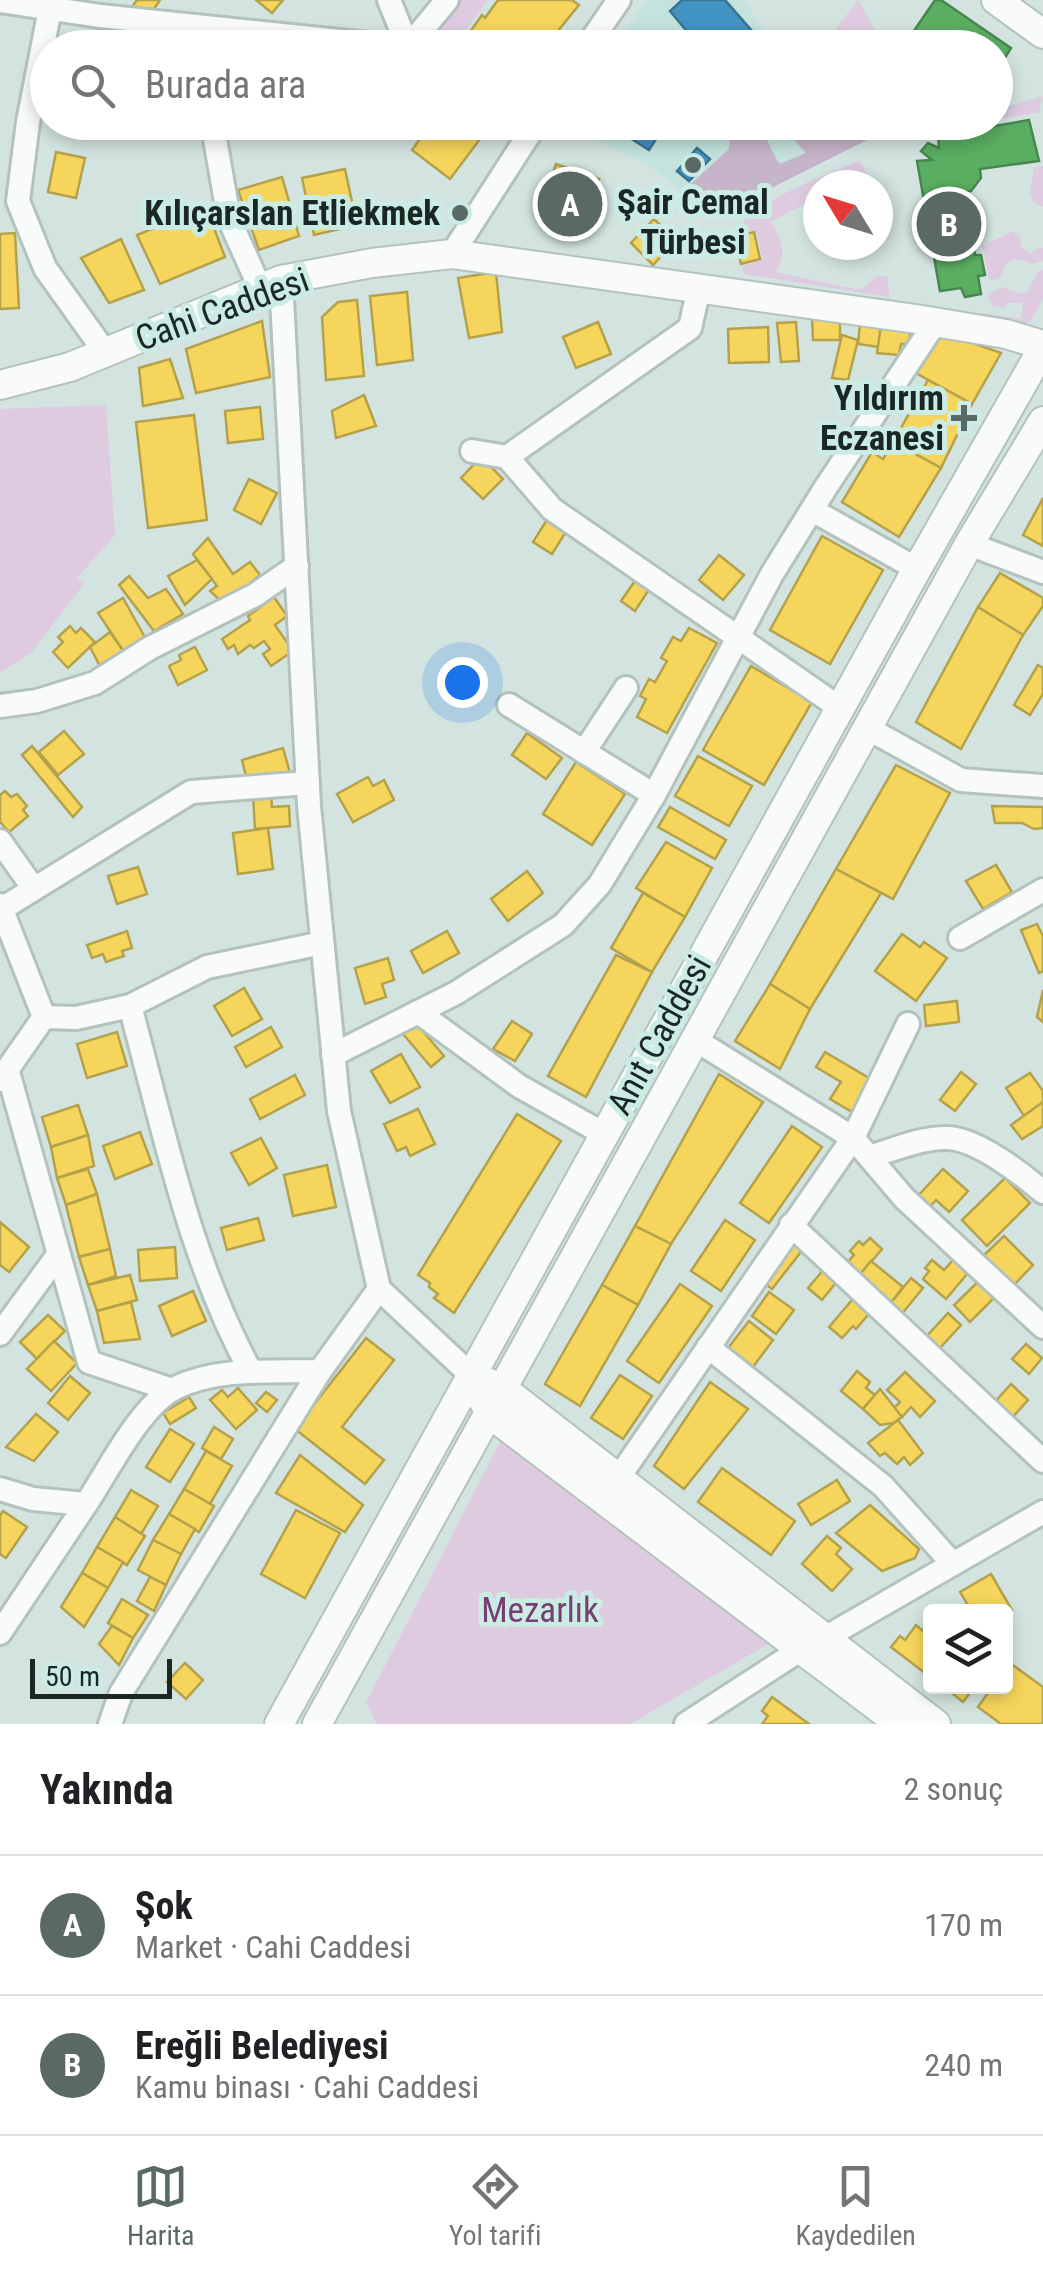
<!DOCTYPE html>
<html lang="tr">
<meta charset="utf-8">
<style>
body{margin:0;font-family:"Roboto Condensed",sans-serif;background:#f6f6f6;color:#202124}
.controls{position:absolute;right:30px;bottom:30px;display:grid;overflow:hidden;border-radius:10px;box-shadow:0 5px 15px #0003}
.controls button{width:90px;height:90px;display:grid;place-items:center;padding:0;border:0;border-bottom:2px solid #e0e0e0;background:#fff;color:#202124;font:50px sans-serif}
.compass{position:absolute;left:803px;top:170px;width:90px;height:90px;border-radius:50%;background:#fff;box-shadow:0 5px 15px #0003;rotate:308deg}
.scale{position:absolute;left:30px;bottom:25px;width:142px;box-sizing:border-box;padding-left:10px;border:5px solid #1a2724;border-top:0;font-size:28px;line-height:35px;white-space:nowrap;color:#1a2724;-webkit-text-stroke:8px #cbece4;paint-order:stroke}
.you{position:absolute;left:462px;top:682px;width:35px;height:35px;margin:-25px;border:8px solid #fff;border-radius:50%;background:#1a73e8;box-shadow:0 0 0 15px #1a73e833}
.badge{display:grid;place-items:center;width:65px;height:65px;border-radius:50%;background:#5b6966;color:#fff;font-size:32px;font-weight:700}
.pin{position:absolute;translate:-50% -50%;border:5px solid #fff;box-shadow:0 2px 10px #0006}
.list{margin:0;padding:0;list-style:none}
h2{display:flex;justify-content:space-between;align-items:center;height:130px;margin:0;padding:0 40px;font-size:42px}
h2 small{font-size:32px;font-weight:400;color:#757577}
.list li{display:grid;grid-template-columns:65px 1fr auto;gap:30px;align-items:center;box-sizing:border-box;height:140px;padding:0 40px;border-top:2px solid #e0e0e0}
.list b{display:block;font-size:38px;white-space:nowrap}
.list p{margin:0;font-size:32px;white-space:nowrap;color:#757577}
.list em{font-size:32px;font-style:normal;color:#757577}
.icon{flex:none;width:55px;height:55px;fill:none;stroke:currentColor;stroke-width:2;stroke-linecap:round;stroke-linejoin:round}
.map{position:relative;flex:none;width:1043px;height:1724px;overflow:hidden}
.search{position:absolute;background:#fff;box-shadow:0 5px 15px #0003;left:30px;right:30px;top:30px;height:110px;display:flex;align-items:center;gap:25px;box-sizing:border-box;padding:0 35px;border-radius:55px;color:#757577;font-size:38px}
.sheet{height:410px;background:#fff}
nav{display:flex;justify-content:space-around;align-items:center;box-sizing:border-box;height:140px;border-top:2px solid #e0e0e0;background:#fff;font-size:28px;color:#757577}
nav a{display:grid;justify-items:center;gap:5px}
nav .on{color:#5b6966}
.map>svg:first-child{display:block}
.built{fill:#c4e3dc}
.green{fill:#decbe0}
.forest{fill:#c6b4c8}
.homes{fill:#f6d55c;stroke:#b4a14b;stroke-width:2.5}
.schools{fill:#4393c3;stroke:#377393;stroke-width:2.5}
.public{fill:#5aae61;stroke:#47864f;stroke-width:2.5}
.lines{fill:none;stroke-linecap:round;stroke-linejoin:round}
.minor-casing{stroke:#b4c2be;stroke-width:28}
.major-casing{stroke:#b4c2be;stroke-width:32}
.minor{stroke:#f8fbfa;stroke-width:22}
.major{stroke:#f8fbfa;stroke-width:28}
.poi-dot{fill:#5b6966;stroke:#cbece4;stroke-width:4}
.labels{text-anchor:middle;stroke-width:10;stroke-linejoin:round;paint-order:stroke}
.poi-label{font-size:35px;font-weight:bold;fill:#1a2724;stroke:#cbece4;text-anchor:end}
.street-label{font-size:35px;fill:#1a2724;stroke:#cbece4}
.park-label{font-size:35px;fill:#783d71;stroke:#cbece4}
</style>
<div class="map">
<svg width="1043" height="1724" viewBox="0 0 1043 1724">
<rect width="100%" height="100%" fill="#d3e4e0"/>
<!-- built -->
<g class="built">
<polygon points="647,0 743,0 772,40 814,47 613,48"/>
<polygon points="561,123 905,123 775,184 711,218 683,191 649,166"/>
</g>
<!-- green -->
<g class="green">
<polygon points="459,0 488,0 460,38 472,47 455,47 433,32"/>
<polygon points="858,0 885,47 822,47"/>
<polygon points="1043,96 1039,113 996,119 996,110"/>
<path d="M860 160 873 185H853L848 177 838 181 839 185H818V197L771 222C782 239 788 254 775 272L860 290 877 276H887L890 297 744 274 742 267 763 259 755 230 730 236C762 196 815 181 860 160Z"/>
<polygon points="1043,166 1043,206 1042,207 1033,201 1030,192 1034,167"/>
<path d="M1012 231 1021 239 1020 246 1030 253 1040 247 1043 248V261L1032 264C1016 255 1004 259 1001 278L990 281 982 246Z"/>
<polygon points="1043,270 1043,299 1030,322 1019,324 982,317 983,313 1021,319 1023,303 1007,303 1004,308 993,306 987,294 1002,287 1018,293 1027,292 1038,272"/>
<polygon points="106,405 115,535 77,578 84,584 31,653 0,672 0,409"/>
<polygon points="502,1438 772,1642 630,1724 377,1724 366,1703"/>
</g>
<!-- forest -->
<path class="forest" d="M741 123C766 121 767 147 780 164L806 153 779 123H867L875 136 711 218 683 191 729 149 730 134Z"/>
<!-- homes -->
<g class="homes">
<polygon points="137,0 160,0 150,15 129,11"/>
<polygon points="256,0 283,0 272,13"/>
<polygon points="498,0 572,0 579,5 544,48 477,48 465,39 482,15 485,18"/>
<polygon points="127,37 189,40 188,48 127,48"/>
<polygon points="432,122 492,122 492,123 450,179 412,150"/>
<polygon points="56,152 85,158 76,198 48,192"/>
<polygon points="556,164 599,179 583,228 540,214"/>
<polygon points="345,169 357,225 314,235 302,178"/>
<polygon points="282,177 299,236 259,250 238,190"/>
<polygon points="206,207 225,257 160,284 137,235"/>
<polygon points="654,219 676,240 653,265 631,243"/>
<polygon points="754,232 760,259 741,264 735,237"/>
<polygon points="15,233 19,308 0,309 0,234"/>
<polygon points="121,239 144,290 109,303 81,258"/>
<polygon points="496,272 502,332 469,338 458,278"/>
<polygon points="407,292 413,360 377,365 370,296"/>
<polygon points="357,300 364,376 326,380 322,317 338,302"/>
<polygon points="840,316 840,340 813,340 812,317"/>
<polygon points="262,321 270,377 196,393 186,349"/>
<polygon points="598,322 611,354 576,368 563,337"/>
<polygon points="796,322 799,361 781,362 777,323"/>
<polygon points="860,323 881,325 879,347 858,344"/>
<polygon points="881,325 911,327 909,344 901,344 899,355 877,353"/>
<polygon points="768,327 769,362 729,363 728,329"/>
<polygon points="936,330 1001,353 972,404 914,372"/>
<polygon points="842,335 858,340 848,380 832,378"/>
<polygon points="170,359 183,398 143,406 139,368"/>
<polygon points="928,380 972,404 941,468 893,442"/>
<polygon points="364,395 376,426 336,438 332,411"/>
<polygon points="260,407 263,439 228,443 225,411"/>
<polygon points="194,415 207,520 148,528 136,422"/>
<polygon points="893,442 941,468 899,537 842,502 872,452 883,459"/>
<polygon points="481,457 503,479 483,499 461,478"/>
<polygon points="249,479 277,493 261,524 234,510"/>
<polygon points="1043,498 1043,546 1023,535"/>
<polygon points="548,518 567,530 552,554 533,542"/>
<polygon points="822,536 883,570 830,664 770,630"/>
<polygon points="208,538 233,574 250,562 260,575 224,604 210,591 217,586 193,554"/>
<polygon points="719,555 744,575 723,600 699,580"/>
<polygon points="197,560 212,579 185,605 168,576"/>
<polygon points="1000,573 1043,598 1043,606 1023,635 978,607"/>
<polygon points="129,576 148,598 166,589 183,614 154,631 119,585"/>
<polygon points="637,578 650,588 635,611 621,601"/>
<polygon points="274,597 287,616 275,625 293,651 271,666 263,654 270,649 264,641 254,648 250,645 238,654 234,645 228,649 222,639 250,620 248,616"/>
<polygon points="123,598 147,641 126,655 98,613"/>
<polygon points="978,607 1023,635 961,749 916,722"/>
<polygon points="70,626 76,633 81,628 95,642 68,668 53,652 63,642 58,637"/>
<polygon points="689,628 717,643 667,733 637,717 646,699 640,696 649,679 655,682 667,661 661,658 673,637 681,641"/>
<polygon points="110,632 126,655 101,668 90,647"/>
<polygon points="195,647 207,670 178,685 169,666 181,660 179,655"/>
<polygon points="1038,665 1043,668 1043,694 1030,715 1014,705"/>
<polygon points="751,666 812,702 764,785 703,750"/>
<polygon points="64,731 84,754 58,775 39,752"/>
<polygon points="527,733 562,758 546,779 512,755"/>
<polygon points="32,746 82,807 73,817 22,755"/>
<polygon points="283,748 290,773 248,784 242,760"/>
<polygon points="698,756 752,786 729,826 675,796"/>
<polygon points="576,762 625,794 592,845 543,814"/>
<polygon points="896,765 950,793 893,899 836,869"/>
<polygon points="368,777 373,786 384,780 394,800 353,822 337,794"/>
<polygon points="5,791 11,797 17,794 27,806 23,810 28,816 9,832 0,822 0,795"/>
<polygon points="271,794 272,807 289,806 290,826 255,829 253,795"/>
<polygon points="992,806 1043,807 1043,828 1034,829 1022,823 995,823"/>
<polygon points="670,807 726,840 715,859 658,827"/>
<polygon points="268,828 273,869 238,874 233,833"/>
<polygon points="666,842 712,868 685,917 636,888"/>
<polygon points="996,865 1012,892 983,909 966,881"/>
<polygon points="138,867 147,894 117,904 108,876"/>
<polygon points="836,869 881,893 810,1009 770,984"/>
<polygon points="527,871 543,893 508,921 491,899"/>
<polygon points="643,893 685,917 652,972 611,948"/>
<polygon points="1037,924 1043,936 1043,971 1039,973 1021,930"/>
<polygon points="127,931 132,948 122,951 124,956 106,962 103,954 92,958 87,945"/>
<polygon points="447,931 459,953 423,973 411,951"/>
<polygon points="902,934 920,947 924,942 947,958 916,1001 875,971"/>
<polygon points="616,955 652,972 586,1097 548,1076"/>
<polygon points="388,958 394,980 382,984 386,997 365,1004 355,968"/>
<polygon points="770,984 810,1009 780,1069 735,1041"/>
<polygon points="244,988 262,1019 232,1036 214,1006"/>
<polygon points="1043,990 1043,1022 1037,1017"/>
<polygon points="957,1001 959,1022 926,1026 924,1005"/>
<polygon points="512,1021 532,1034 515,1061 493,1049"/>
<polygon points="416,1023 444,1056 431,1067 403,1034"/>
<polygon points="271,1027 282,1047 246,1067 235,1047"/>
<polygon points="117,1032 127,1066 87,1078 77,1044"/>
<polygon points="825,1052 874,1081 854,1113 830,1099 841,1082 816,1067"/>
<polygon points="401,1054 420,1087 390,1103 371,1071"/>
<polygon points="961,1072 976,1084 955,1111 940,1100"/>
<polygon points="1030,1073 1043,1091 1043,1102 1024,1116 1006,1088"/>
<polygon points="719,1074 763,1102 671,1244 635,1226"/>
<polygon points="295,1075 305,1095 260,1119 250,1099"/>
<polygon points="1043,1102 1043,1126 1022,1139 1011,1125"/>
<polygon points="78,1105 88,1135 51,1147 42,1117"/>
<polygon points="418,1109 435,1144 410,1156 406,1147 397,1151 384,1124"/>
<polygon points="517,1114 561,1141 454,1313 434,1298 438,1294 429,1287 430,1283 418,1275"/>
<polygon points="792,1126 822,1147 769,1223 740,1203"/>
<polygon points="140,1132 152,1164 115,1179 103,1146"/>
<polygon points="88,1135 94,1166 57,1178 51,1147"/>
<polygon points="261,1138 277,1168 249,1185 231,1153"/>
<polygon points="327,1165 336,1207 293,1216 284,1175"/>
<polygon points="88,1169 97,1194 66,1205 57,1178"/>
<polygon points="943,1169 968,1191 949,1212 936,1200 928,1209 916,1198"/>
<polygon points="1005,1178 1030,1203 987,1246 962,1220"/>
<polygon points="97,1194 110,1249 79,1257 66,1205"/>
<polygon points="258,1218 264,1240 227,1250 221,1228"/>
<polygon points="725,1220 755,1240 721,1291 691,1271"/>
<polygon points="0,1222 29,1247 9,1272 0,1265"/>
<polygon points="635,1226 671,1244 638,1305 602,1285"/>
<polygon points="1004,1236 1033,1265 1012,1287 980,1259"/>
<polygon points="790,1238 804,1248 772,1289 759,1279"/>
<polygon points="870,1238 882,1249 857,1278 844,1266 854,1255 850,1251 859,1241 863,1245"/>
<polygon points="175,1247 177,1278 140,1281 138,1250"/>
<polygon points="110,1249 116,1276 88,1285 79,1257"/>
<polygon points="932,1260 944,1270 953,1260 968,1273 946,1299 923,1279 929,1271 925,1268"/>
<polygon points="871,1261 903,1287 890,1304 857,1278"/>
<polygon points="825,1268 839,1279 822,1300 808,1288"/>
<polygon points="130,1275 137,1300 97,1311 88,1285"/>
<polygon points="983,1277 999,1293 970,1322 954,1305"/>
<polygon points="911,1278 923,1288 901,1315 890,1304"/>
<polygon points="680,1284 712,1306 659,1383 627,1361"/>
<polygon points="602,1285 638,1305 580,1406 545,1384"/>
<polygon points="193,1291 206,1321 172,1336 159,1306"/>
<polygon points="769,1292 794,1310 776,1334 752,1316"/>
<polygon points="857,1294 874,1308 856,1329 853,1326 842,1338 829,1327"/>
<polygon points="131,1302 140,1339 104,1343 97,1311"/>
<polygon points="948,1313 961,1325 939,1349 926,1337"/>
<polygon points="48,1315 65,1331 37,1359 20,1342"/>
<polygon points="749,1321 773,1340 753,1367 728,1348"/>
<polygon points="366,1338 394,1360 342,1427 384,1460 365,1484 295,1429"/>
<polygon points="54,1341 77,1363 51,1391 27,1369"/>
<polygon points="1026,1344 1042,1358 1029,1374 1012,1359"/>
<polygon points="857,1371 870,1382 866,1388 875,1395 863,1409 841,1391"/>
<polygon points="905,1372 935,1401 920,1417 911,1407 902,1417 893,1409 900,1402 887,1390"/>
<polygon points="620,1375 652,1396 623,1439 591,1418"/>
<polygon points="70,1376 90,1393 68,1420 48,1403"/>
<polygon points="710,1382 748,1409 684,1489 654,1466"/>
<polygon points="1011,1384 1028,1400 1011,1419 993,1404"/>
<polygon points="238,1388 257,1410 236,1429 210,1400 222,1390 228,1397"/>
<polygon points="880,1389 902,1417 893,1423 880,1425 863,1409"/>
<polygon points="266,1392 277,1400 267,1412 256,1403"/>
<polygon points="189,1397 196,1408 170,1424 163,1413"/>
<polygon points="36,1414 58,1432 34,1461 6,1447"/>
<polygon points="898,1420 923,1453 910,1465 904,1457 897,1464 885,1453 880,1456 868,1443"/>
<polygon points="214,1427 233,1439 221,1459 202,1448"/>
<polygon points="170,1429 194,1444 170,1482 146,1467"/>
<polygon points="206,1451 232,1466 210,1504 184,1489"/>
<polygon points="300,1455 363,1505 345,1532 276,1493"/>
<polygon points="722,1468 795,1521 771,1555 698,1502"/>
<polygon points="837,1480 850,1501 811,1525 798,1504"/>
<polygon points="184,1489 214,1506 199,1532 169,1514"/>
<polygon points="131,1490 158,1506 141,1534 115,1517"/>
<polygon points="870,1505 919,1549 915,1558 882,1571 836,1533"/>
<polygon points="296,1510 340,1533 305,1598 261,1574"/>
<polygon points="3,1511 27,1527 6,1558 0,1554 0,1516"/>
<polygon points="169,1514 195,1529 181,1554 153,1540"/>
<polygon points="115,1517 145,1536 127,1565 97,1547"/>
<polygon points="827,1536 841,1548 836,1554 852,1569 832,1591 802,1564"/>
<polygon points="153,1540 181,1554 166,1585 138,1570"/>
<polygon points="97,1547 123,1562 108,1588 82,1573"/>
<polygon points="82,1573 108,1588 84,1627 61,1607"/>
<polygon points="991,1574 1012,1610 1006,1614 972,1612 960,1592"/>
<polygon points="150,1577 166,1585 154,1611 137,1601"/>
<polygon points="122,1599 148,1615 133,1638 108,1623"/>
<polygon points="930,1620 930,1677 891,1647 900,1636 905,1640 916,1625 923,1631"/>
<polygon points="112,1626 133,1638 119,1665 99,1644"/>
<polygon points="185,1663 203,1680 186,1699 167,1682"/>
<polygon points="1010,1663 1043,1687 1043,1724 1001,1724 978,1707 993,1686 1006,1686 1006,1669"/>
<polygon points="943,1686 975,1686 963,1702"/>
<polygon points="772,1697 809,1724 762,1724 768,1716 762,1711"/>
</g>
<!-- schools -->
<g class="schools">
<polygon points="682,0 725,0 767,48 701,48 670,11"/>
<polygon points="605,122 667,122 649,150"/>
<polygon points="697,148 710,159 689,181 677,171"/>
</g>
<!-- public -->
<g class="public">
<polygon points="935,0 941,0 1011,48 996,72 996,48 916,48 907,41"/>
<polygon points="1029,120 1039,161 980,169 981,178 971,191 965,193 975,255 981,255 985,275 978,276 981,294 965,297 961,288 940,291 917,161 932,160 921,151 928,143 939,148 938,136"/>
</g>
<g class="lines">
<!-- minor casing -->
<g class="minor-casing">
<g id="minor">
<polyline points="389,0 408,47 447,0"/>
<polyline points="0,1 100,16 408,48"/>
<polyline points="50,9 28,122 18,201 45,268 105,352"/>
<polyline points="586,48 619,0"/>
<polyline points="212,122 229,219 260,288"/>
<polyline points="452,254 537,122"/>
<polyline points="281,280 309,806 339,1111 379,1289 472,1376"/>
<polyline points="699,288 690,328 507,457 552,509 840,708"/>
<polyline points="472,451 507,457"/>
<polyline points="812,510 917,569"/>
<polyline points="969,544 1043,572"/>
<polyline points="509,705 654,795"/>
<polyline points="0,706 37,701 95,683 150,648 255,595 297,566"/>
<polyline points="867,728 961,780 1043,786"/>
<polyline points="584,752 626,688"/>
<polyline points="0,841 34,889"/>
<polyline points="0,905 44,1017 0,1080"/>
<polyline points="0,910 191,792 308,783"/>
<polyline points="960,938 1043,890"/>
<path d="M130 1006C164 1130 189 1259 251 1372"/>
<polyline points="418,1012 519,1086 604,1134"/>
<polyline points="44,1017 76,1018 130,1006 207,967 322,943"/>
<polyline points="694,1039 853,1138 904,1198 1043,1327"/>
<polyline points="333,1055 456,993 563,925 600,884 654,795 772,574 826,487 935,323"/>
<polyline points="8,1072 89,1362 172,1390"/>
<path d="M872 1156C895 1149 924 1137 948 1138 977 1139 1022 1174 1043 1192"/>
<polyline points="791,1225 1043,1461"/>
<polyline points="0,1334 58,1255"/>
<polyline points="708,1347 883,1486 953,1564"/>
<polyline points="619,1477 853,1138 908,1024"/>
<path d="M0 1489 33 1499 86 1504C108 1471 140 1406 175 1388 218 1367 273 1372 320 1371L379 1289"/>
<polyline points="0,1633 86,1504"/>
<polyline points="823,1639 1043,1512"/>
<polyline points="110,1724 121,1693 320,1371"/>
<polyline points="686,1724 800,1650"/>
</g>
</g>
<!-- major casing -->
<g class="major-casing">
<g id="major">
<polyline points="996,0 1043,34"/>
<polyline points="0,385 70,367 281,280 372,263 452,254 916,319 1006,334 1043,345"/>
<polyline points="487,1382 503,1389 936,1724"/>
<polyline points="483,1400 490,1414 900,1724"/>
<polyline points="279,1724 917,569 1043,348"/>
<polyline points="317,1724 969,544 1043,421"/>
</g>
</g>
<!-- minor -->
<use href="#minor" class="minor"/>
<!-- major -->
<use href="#major" class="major"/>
</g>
<!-- markers -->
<g class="poi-dot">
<circle cx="693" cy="165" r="10"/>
<circle cx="460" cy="213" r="10"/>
<path d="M959 403h10v10h10v10h-10v10h-10v-10h-10v-10h10z"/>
</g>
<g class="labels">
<!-- poi labels -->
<g class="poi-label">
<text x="693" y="214" text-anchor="middle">Şair Cemal<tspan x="693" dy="40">Türbesi</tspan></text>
<text x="440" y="225">Kılıçarslan Etliekmek</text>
<text x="944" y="410">Yıldırım<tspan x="944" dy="40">Eczanesi</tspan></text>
</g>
<!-- street labels -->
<g class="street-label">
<text transform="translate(222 309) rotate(-20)" y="12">Cahi Caddesi</text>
<text transform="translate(659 1035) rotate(-61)" y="12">Anıt Caddesi</text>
</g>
<!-- park labels -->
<g class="park-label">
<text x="540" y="1622">Mezarlık</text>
</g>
</g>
</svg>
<div class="controls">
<button><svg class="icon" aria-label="layers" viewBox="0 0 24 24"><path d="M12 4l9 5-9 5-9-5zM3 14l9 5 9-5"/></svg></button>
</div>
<svg class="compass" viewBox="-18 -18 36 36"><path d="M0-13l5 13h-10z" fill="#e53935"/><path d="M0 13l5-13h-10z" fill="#757577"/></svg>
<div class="scale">50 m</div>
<div class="you"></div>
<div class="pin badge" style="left:570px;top:204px">A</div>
<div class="pin badge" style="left:949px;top:224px">B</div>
<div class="search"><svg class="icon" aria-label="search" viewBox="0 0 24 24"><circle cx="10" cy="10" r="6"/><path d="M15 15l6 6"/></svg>Burada ara</div>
</div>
<section class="sheet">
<h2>Yakında<small>2 sonuç</small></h2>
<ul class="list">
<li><span class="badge">A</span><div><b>Şok</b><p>Market · Cahi Caddesi</p></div><em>170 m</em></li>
<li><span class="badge">B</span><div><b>Ereğli Belediyesi</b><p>Kamu binası · Cahi Caddesi</p></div><em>240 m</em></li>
</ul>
</section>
<nav>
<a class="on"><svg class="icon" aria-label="map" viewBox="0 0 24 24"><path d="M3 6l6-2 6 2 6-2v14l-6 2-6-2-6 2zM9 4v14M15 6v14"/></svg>Harita</a>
<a><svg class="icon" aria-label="directions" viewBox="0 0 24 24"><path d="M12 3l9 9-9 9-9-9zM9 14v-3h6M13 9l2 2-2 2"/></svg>Yol tarifi</a>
<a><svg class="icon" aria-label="saved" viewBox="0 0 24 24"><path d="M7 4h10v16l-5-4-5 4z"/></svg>Kaydedilen</a>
</nav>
